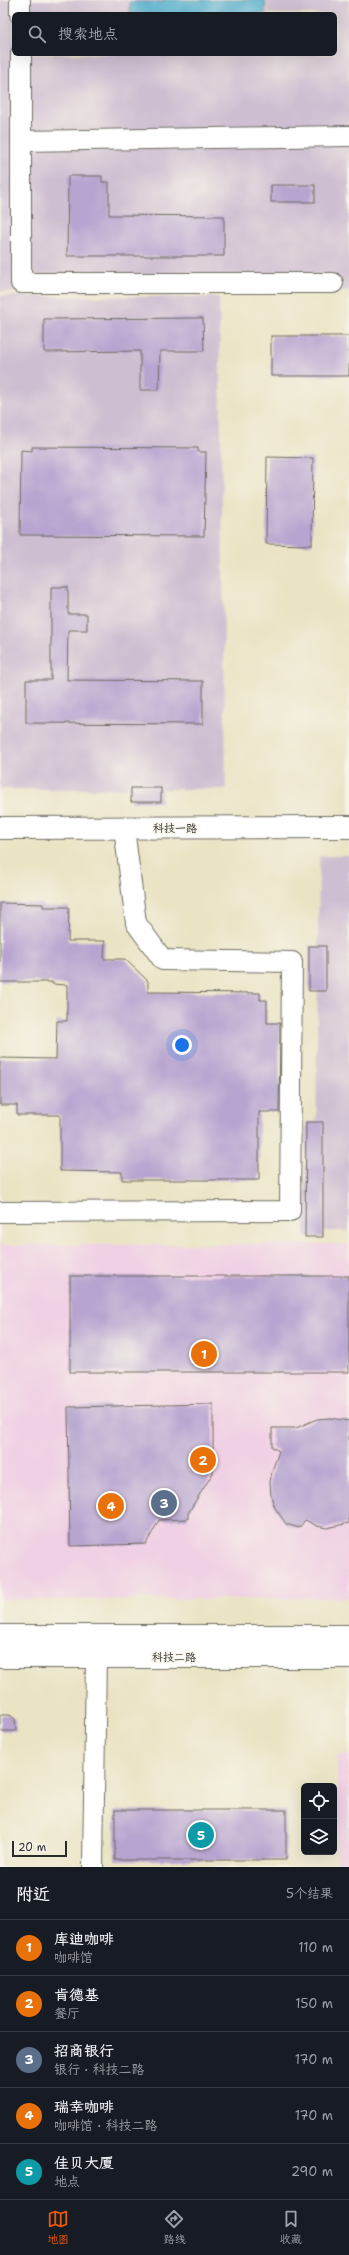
<!DOCTYPE html>
<html lang="zh">
<meta charset="utf-8">
<style>
body{margin:0;font-family:"Shantell Sans","LXGW WenKai TC",sans-serif;background:#242831;color:#f1f3f6}
.controls{position:absolute;right:12px;bottom:12px;display:grid;overflow:hidden;border-radius:6px;box-shadow:0 4px 16px #0002}
.controls button{width:36px;height:36px;display:grid;place-items:center;padding:0;border:0;border-bottom:1px solid #363941;background:#171b24;color:#f1f3f6;font:20px sans-serif}
.scale{position:absolute;left:12px;bottom:10px;width:55px;box-sizing:border-box;padding-left:4px;border:2px solid #2b2b2b;border-top:0;font-size:11px;line-height:14px;white-space:nowrap;color:#2b2b2b;-webkit-text-stroke:3px #f7f3e8;paint-order:stroke}
.you{position:absolute;left:182px;top:1045px;width:14px;height:14px;margin:-10px;border:3px solid #fff;border-radius:50%;background:#1a73e8;box-shadow:0 0 0 6px #1a73e833}
.badge{display:grid;place-items:center;width:26px;height:26px;border-radius:50%;background:#ea580c;color:#fff;font-size:13px;font-weight:700}
.pin{position:absolute;translate:-50% -50%;border:2px solid #fff;box-shadow:0 1px 4px #0006}
.list{margin:0;padding:0;list-style:none}
h2{display:flex;justify-content:space-between;align-items:center;height:52px;margin:0;padding:0 16px;font-size:17px}
h2 small{font-size:13px;font-weight:400;color:#9ea1a6}
.list li{display:grid;grid-template-columns:26px 1fr auto;gap:12px;align-items:center;box-sizing:border-box;height:56px;padding:0 16px;border-top:1px solid #363941}
.list b{display:block;font-size:15px;white-space:nowrap}
.list p{margin:0;font-size:13px;white-space:nowrap;color:#9ea1a6}
.list em{font-size:13px;font-style:normal;color:#9ea1a6}
.icon{flex:none;width:22px;height:22px;fill:none;stroke:currentColor;stroke-width:2;stroke-linecap:round;stroke-linejoin:round}
.map{position:relative;flex:none;width:349px;height:1867px;overflow:hidden}
.search{position:absolute;background:#171b24;box-shadow:0 4px 16px #0002;left:12px;right:12px;top:12px;height:44px;display:flex;align-items:center;gap:10px;box-sizing:border-box;padding:0 14px;border-radius:6px;color:#9ea1a6;font-size:15px}
.sheet{height:332px;background:#171b24}
nav{display:flex;justify-content:space-around;align-items:center;box-sizing:border-box;height:56px;border-top:1px solid #363941;background:#171b24;font-size:11px;color:#9ea1a6}
nav a{display:grid;justify-items:center;gap:2px}
nav .on{color:#ea580c}
.map>svg:first-child{display:block}
.built{fill:#f0d0e4}
.industrial{fill:#cebed1;fill-rule:evenodd}
.water{fill:#52b0d0;stroke:#3e6e7e}
.building{fill:#b7a4d0}
.lines{fill:none;stroke-linecap:round;stroke-linejoin:round}
.minor-casing{stroke:#6e6c61;stroke-width:22}
.tertiary-casing{stroke:#6e6c61;stroke-width:24}
.secondary-casing{stroke:#6e6c61;stroke-width:24}
.minor{stroke:#fff;stroke-width:20}
.tertiary{stroke:#fff;stroke-width:22}
.secondary{stroke:#fff;stroke-width:22}
.labels{text-anchor:middle;stroke-width:3;stroke-linejoin:round;paint-order:stroke}
.street-label{font-size:11px;fill:#2b2b2b;stroke:#f7f3e8}
</style>
<div class="map">
<svg width="349" height="1867" viewBox="0 0 349 1867">
<rect width="100%" height="100%" fill="#f7f3e8"/>
<filter id="ink" filterUnits="userSpaceOnUse"><feTurbulence type="fractalNoise" baseFrequency=".025" numOctaves="2"/><feDisplacementMap in="SourceGraphic" scale="8" xChannelSelector="R" yChannelSelector="G"/><feConvolveMatrix kernelMatrix="1 2 1 2 8 2 1 2 1" color-interpolation-filters="sRGB"/></filter>
<filter id="wash" filterUnits="userSpaceOnUse"><feTurbulence type="fractalNoise" baseFrequency=".012" numOctaves="4" result="noise"/><feDisplacementMap in="SourceGraphic" scale="16" xChannelSelector="R" yChannelSelector="G"/><feGaussianBlur stdDeviation="0.9" result="paint"/><feColorMatrix in="noise" values="0 0 0 0 0 0 0 0 0 0 0 0 0 0 0 0 0 1.4 0 .05"/><feComposite in="paint" operator="in"/></filter>
<g filter="url(#wash)">
<rect width="100%" height="100%" fill="#eae4c5"/>
<!-- built -->
<g class="built">
<polygon points="349,1244 349,1598 0,1600 0,1245"/>
<polygon points="337,1755 349,1755 349,1867 336,1867"/>
</g>
<!-- industrial -->
<g class="industrial">
<path d="M0 0H349V291L0 292ZM14 14H335V54H14Z"/>
<polygon points="0,296 219,297 226,789 0,789"/>
<polygon points="319,856 349,856 349,1231 315,1231"/>
</g>
<!-- water -->
<polygon class="water" points="164,0 265,0 265,14 130,14 130,2 164,2"/>
<g id="blocks">
<!-- building -->
<g class="building">
<polygon points="68,176 102,176 102,182 109,182 109,215 224,216 224,256 67,256"/>
<rect x="271" y="185" width="44" height="17"/>
<polygon points="203,318 204,351 160,351 159,390 140,390 140,351 44,352 44,319"/>
<rect x="271" y="336" width="78" height="40"/>
<polygon points="32,447 198,448 198,452 206,452 204,536 20,535 21,450 32,451"/>
<polygon points="267,457 313,458 312,545 266,544"/>
<polygon points="51,587 68,587 68,614 87,614 87,630 68,630 67,680 203,681 203,724 26,723 26,680 51,680"/>
<rect x="131" y="788" width="30" height="14"/>
<polygon points="0,903 43,904 43,907 69,907 68,941 105,941 104,959 125,959 148,981 148,992 260,993 260,1000 267,1000 267,1023 280,1023 279,1112 259,1112 259,1180 122,1180 122,1172 60,1171 60,1115 17,1115 17,1105 0,1105 0,1058 56,1059 57,1021 67,1021 67,985 52,984 52,982 0,982"/>
<rect x="309" y="946" width="17" height="45"/>
<polygon points="306,1122 323,1122 323,1237 305,1237"/>
<rect x="70" y="1276" width="279" height="96"/>
<polygon points="213,1404 213,1473 188,1513 188,1519 159,1520 146,1544 70,1546 68,1407"/>
<polygon points="330,1418 349,1421 349,1523 327,1528 317,1526 305,1520 299,1528 286,1524 275,1508 271,1496 270,1482 272,1471 279,1451 272,1447 272,1428 296,1428 317,1419"/>
<polygon points="0,1715 10,1715 15,1719 16,1731 0,1731"/>
<rect x="115" y="1810" width="171" height="50"/>
</g>
</g>
</g>
<g filter="url(#ink)">
<use href="#blocks" fill-opacity="0" stroke="#6e6c61" stroke-width="1"/>
<g class="lines">
<!-- minor casing -->
<g class="minor-casing">
<g id="minor">
<polyline points="20,0 20,14"/>
<polyline points="21,54 21,283 333,283"/>
<polyline points="21,141 349,136"/>
<polyline points="0,1212 290,1211 292,962 163,960 136,923 124,828"/>
<polyline points="93,1867 96,1657"/>
</g>
</g>
<!-- tertiary casing -->
<g class="tertiary-casing">
<polyline id="tertiary" points="0,828 349,827"/>
</g>
<!-- secondary casing -->
<g class="secondary-casing">
<g id="secondary">
<polyline points="0,1636 349,1636"/>
<polyline points="0,1657 349,1657"/>
</g>
</g>
<!-- minor -->
<use href="#minor" class="minor"/>
<!-- tertiary -->
<use href="#tertiary" class="tertiary"/>
<!-- secondary -->
<use href="#secondary" class="secondary"/>
</g>
</g>
<g class="labels">
<!-- street labels -->
<g class="street-label">
<text x="175" y="832">科技一路</text>
<text x="174" y="1661">科技二路</text>
</g>
</g>
</svg>
<div class="controls">
<button><svg class="icon" aria-label="locate" viewBox="0 0 24 24"><circle cx="12" cy="12" r="6"/><path d="M12 2v4M12 18v4M2 12h4M18 12h4"/></svg></button>
<button><svg class="icon" aria-label="layers" viewBox="0 0 24 24"><path d="M12 4l9 5-9 5-9-5zM3 14l9 5 9-5"/></svg></button>
</div>
<div class="scale">20 m</div>
<div class="you"></div>
<div class="pin badge" style="left:204px;top:1354px;background:#e8710a">1</div>
<div class="pin badge" style="left:203px;top:1460px;background:#e8710a">2</div>
<div class="pin badge" style="left:164px;top:1503px;background:#5c6f8a">3</div>
<div class="pin badge" style="left:111px;top:1506px;background:#e8710a">4</div>
<div class="pin badge" style="left:201px;top:1835px;background:#0f9aa8">5</div>
<div class="search"><svg class="icon" aria-label="search" viewBox="0 0 24 24"><circle cx="10" cy="10" r="6"/><path d="M15 15l6 6"/></svg>搜索地点</div>
</div>
<section class="sheet">
<h2>附近<small>5个结果</small></h2>
<ul class="list">
<li><span class="badge" style="background:#e8710a">1</span><div><b>库迪咖啡</b><p>咖啡馆</p></div><em>110 m</em></li>
<li><span class="badge" style="background:#e8710a">2</span><div><b>肯德基</b><p>餐厅</p></div><em>150 m</em></li>
<li><span class="badge" style="background:#5c6f8a">3</span><div><b>招商银行</b><p>银行 · 科技二路</p></div><em>170 m</em></li>
<li><span class="badge" style="background:#e8710a">4</span><div><b>瑞幸咖啡</b><p>咖啡馆 · 科技二路</p></div><em>170 m</em></li>
<li><span class="badge" style="background:#0f9aa8">5</span><div><b>佳贝大厦</b><p>地点</p></div><em>290 m</em></li>
</ul>
</section>
<nav>
<a class="on"><svg class="icon" aria-label="map" viewBox="0 0 24 24"><path d="M3 6l6-2 6 2 6-2v14l-6 2-6-2-6 2zM9 4v14M15 6v14"/></svg>地图</a>
<a><svg class="icon" aria-label="directions" viewBox="0 0 24 24"><path d="M12 3l9 9-9 9-9-9zM9 14v-3h6M13 9l2 2-2 2"/></svg>路线</a>
<a><svg class="icon" aria-label="saved" viewBox="0 0 24 24"><path d="M7 4h10v16l-5-4-5 4z"/></svg>收藏</a>
</nav>
